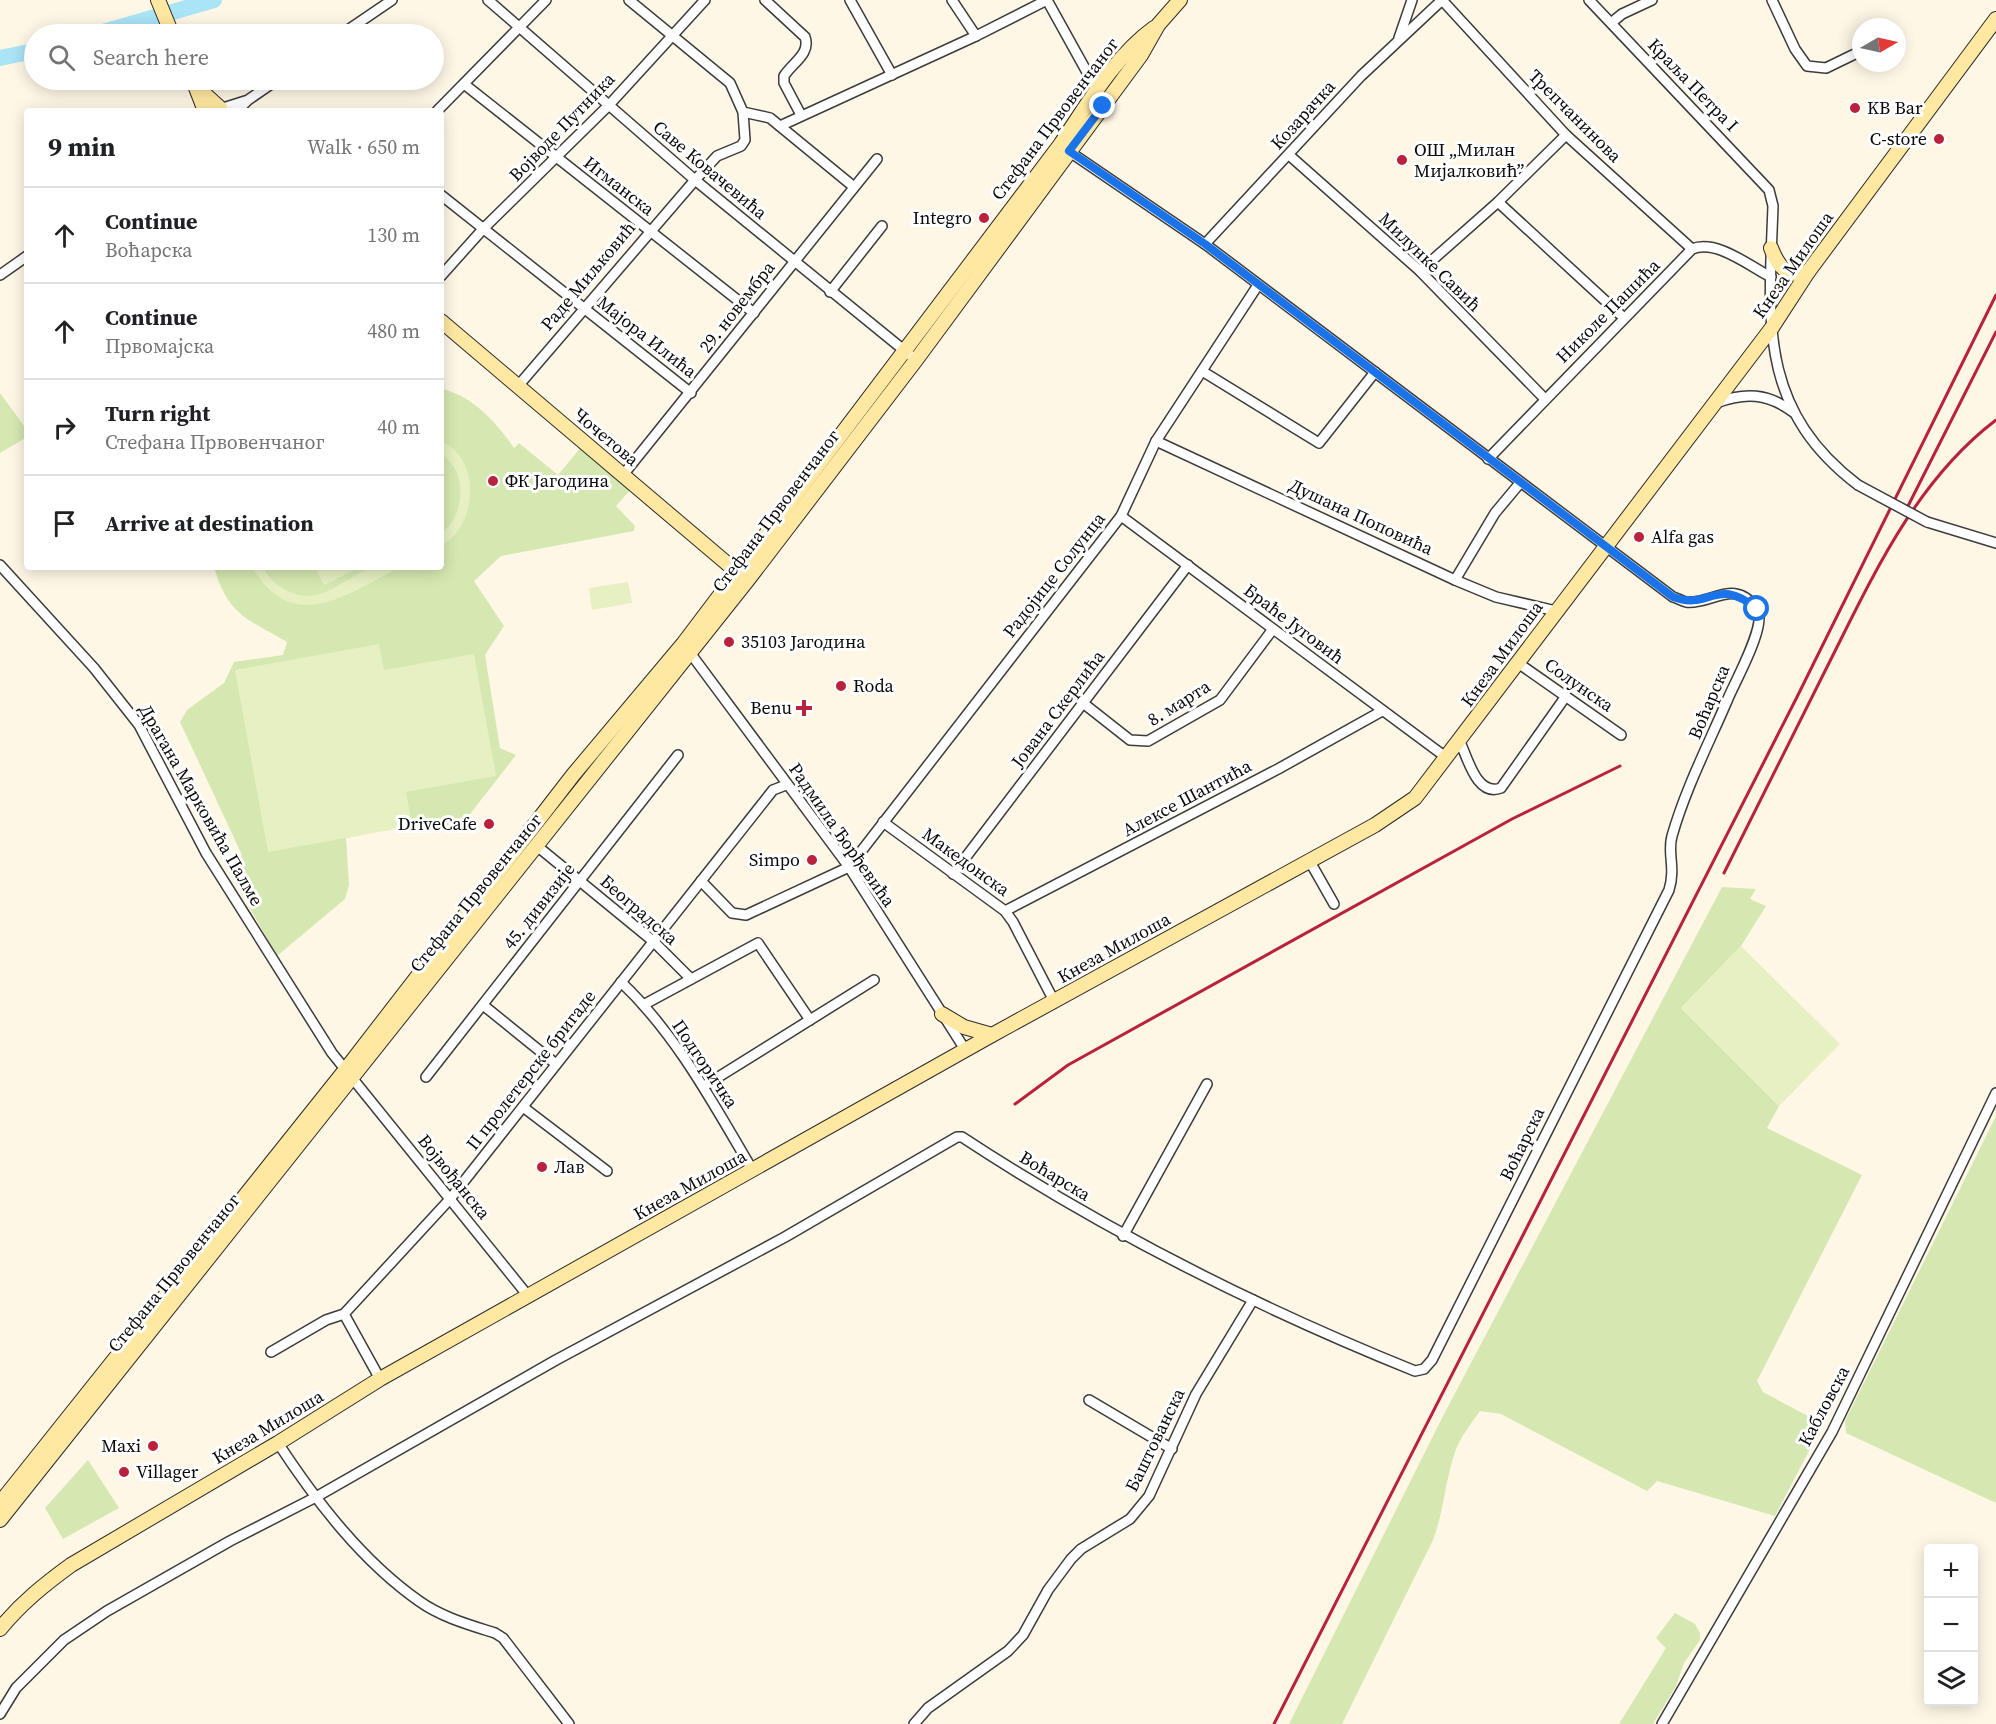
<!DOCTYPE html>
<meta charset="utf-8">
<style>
body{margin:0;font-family:"Source Serif 4",serif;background:#f2f2f2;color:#202124}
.controls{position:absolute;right:18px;bottom:18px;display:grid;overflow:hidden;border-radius:6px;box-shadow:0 3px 15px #0003}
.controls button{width:54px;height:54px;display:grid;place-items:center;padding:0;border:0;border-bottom:2px solid #e0e0e0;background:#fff;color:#202124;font:30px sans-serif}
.compass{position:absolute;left:1852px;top:18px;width:54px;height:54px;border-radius:50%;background:#fff;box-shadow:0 3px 15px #0003;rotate:81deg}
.stop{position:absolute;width:18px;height:18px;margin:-14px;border:4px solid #1a73e8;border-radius:50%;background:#fff}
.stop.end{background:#1a73e8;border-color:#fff;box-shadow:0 2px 6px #0008}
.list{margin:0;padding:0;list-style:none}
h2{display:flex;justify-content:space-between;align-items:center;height:78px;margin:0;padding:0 24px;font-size:26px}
h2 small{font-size:20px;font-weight:400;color:#757577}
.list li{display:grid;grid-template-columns:39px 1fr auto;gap:18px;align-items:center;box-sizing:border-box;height:96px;padding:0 24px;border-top:2px solid #e0e0e0}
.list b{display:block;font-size:22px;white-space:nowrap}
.list p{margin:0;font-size:20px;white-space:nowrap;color:#757577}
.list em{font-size:20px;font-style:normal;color:#757577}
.icon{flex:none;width:33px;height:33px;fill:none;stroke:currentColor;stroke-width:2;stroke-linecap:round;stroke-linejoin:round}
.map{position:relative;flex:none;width:1996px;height:1724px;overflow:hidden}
.search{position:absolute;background:#fff;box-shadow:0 3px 15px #0003;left:24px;top:24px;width:420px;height:66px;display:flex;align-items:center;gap:15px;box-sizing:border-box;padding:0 21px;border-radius:33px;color:#757577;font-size:22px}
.panel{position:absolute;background:#fff;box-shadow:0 3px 15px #0003;left:24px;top:108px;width:420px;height:462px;border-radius:6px}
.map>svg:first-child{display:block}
.green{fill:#d5e8b1}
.pitch{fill:#e6f0c2}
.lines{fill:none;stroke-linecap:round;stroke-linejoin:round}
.river{stroke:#aae4f7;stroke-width:16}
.street-casing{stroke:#3c3c3c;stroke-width:12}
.secondary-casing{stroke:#2b2b2b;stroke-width:16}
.street{stroke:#fff;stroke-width:9}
.secondary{stroke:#ffe8a1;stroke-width:14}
.rail{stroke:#ba213c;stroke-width:3}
.street-bridge-casing{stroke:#3c3c3c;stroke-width:12;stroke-linecap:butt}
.street-bridge{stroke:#fff;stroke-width:9}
.route{stroke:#1a73e8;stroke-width:8}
.poi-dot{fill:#ba213c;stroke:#fff;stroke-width:2}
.labels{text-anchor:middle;stroke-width:6;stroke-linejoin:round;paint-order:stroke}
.street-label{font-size:18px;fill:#090909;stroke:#fff}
.poi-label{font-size:18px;fill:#090909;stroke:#fff;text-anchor:start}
</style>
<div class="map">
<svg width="1996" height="1724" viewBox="0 0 1996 1724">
<rect width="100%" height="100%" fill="#fff7e6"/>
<!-- green -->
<g class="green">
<path d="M441 389C471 394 498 424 514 448L519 443 558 475 582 446 632 488 616 506 635 526 634 531 501 556 474 581 504 626 485 655 500 748 516 755 456 832C445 833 442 827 433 826 406 822 372 834 346 838L349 885 345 899 277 956 226 866 242 855 180 722 187 710 224 683 234 662 283 655 287 642C248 619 228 616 214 567H441Z"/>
<polygon points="0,393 27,430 27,437 0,453"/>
<path d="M1722 887 1756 889 1750 899 1766 906 1741 946 1681 1008 1779 1106 1767 1128 1862 1175 1757 1381 1763 1392 1823 1424 1775 1516 1657 1481 1647 1491 1501 1414 1480 1411C1472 1423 1460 1437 1455 1452 1445 1481 1444 1511 1433 1540L1342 1724H1289L1443 1416Z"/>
<polygon points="1996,1116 1996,1503 1846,1433 1845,1421"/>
<polygon points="88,1460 119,1508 63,1539 45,1508"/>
<polygon points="1675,1613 1695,1624 1700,1633 1700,1640 1684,1663 1676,1686 1653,1724 1619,1724 1666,1648 1656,1638"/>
</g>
<!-- pitch -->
<g class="pitch">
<path d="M441 441C482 459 478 526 441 546V533C459 520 465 495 457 473 451 458 441 459 441 441Z"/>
<path d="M252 567H263C269 579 278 587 290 592 325 607 345 574 376 567 383 565 393 567 400 567 347 594 293 637 252 567Z"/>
<polygon points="315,567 360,567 324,585"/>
<polygon points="628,582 632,603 592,610 589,588"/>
<polygon points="379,644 384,670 474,654 496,776 406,792 412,826 268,852 235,670"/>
<polygon points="1741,946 1840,1044 1779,1106 1681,1008"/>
</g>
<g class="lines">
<!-- river -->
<g class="river">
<polyline points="96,34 214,0"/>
<polyline points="0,58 34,51"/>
</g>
<!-- street casing -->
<g class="street-casing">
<g id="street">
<polyline points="488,0 695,180 916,360"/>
<polyline points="629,0 730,83 743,112 770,118 854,187"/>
<path d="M765 0 805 37C811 54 792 63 784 76V83L801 115"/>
<polyline points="850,0 892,75"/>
<polyline points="952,0 976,36"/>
<polyline points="1047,0 1098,92"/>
<polyline points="1442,0 1566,135 1692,249"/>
<path d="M1589 0 1769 190 1773 206C1769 319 1757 408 1858 485"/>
<polyline points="1772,0 1795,49 1807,66 1826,68 1861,51"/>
<polyline points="1611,23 1622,14 1652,0"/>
<polyline points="342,34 392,0"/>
<polyline points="1399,38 1412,0"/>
<polyline points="464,84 754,313"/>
<polyline points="223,108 245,101"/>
<polyline points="237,111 248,100 277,80"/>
<polyline points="437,111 546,0"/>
<polyline points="780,126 976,36 1047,0"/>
<polyline points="1289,155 1420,271 1544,398"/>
<polyline points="441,195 691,393"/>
<polyline points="1498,202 1624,318"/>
<polyline points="1205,244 1361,76 1442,0"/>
<polyline points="1420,271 1498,202 1566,135"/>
<polyline points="0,275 27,256"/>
<polyline points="441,276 483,229 609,105 705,0"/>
<polyline points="830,292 882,226"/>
<polyline points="1202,371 1319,443 1375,372"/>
<polyline points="518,386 695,180 717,156 741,146 745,140 743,112"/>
<path d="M1716 403C1745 392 1768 393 1793 412"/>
<polyline points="1156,441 1455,580 1496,597 1556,611"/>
<path d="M1488 459 1692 249C1717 239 1749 266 1771 277"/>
<polyline points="623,475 877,159"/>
<polyline points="1121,516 1447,758"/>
<polyline points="1927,522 1996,543"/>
<polyline points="0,565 94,668 139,725 206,853 332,1053 529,1297"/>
<polyline points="1455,580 1495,513 1520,483"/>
<polyline points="688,650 849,867 966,1051"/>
<polyline points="1518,663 1621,735"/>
<polyline points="1083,703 1130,740 1148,741 1220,700 1273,629"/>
<path d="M1460 742C1468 759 1477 797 1501 788L1566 696"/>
<polyline points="883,822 1005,911 1013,922 1054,1001"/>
<polyline points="537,846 653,941 691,979"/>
<polyline points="1309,860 1334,904"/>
<polyline points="953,874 1188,565"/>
<polyline points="701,881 732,913 746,915 849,867 1121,516 1156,441 1258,285"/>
<polyline points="1005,911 1278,769 1382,711"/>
<path d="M621 982C677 1035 714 1105 753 1171"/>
<polyline points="645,1004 758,943 810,1020"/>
<polyline points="483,1005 556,1064"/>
<polyline points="426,1077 678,755"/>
<polyline points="704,1086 874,980"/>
<polyline points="523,1107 607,1171"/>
<polyline points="1123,1236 1207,1084"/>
<polyline points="271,1352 326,1320 344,1314"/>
<polyline points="380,1379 344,1314 450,1199 773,790 786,785"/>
<polyline points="1089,1400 1172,1449"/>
<path d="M278 1443C316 1501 362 1561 419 1601 441 1617 470 1625 495 1633L503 1638 569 1724"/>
<path d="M0 1714 16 1688 64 1640 107 1611 230 1541 316 1497 556 1360 785 1237 957 1137H962C1105 1231 1256 1307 1415 1371L1424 1369 1432 1360 1669 890C1676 867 1667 853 1672 836 1685 790 1708 745 1727 701 1734 683 1768 624 1757 609 1734 577 1712 605 1686 602 1682 601 1677 598 1673 597L1205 244 1067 150"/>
<polyline points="914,1724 928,1708 1008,1651 1023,1635 1048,1590 1071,1559 1081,1549 1130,1519 1149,1496 1196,1394 1253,1300"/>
<polyline points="1662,1724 1832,1432 1996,1093"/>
</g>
</g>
<!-- secondary casing -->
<g class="secondary-casing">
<g id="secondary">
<polyline points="158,0 172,34"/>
<polyline points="193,80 205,111"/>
<polyline points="199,89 220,108"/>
<path d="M1771 248C1778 266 1787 279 1808 272"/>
<polyline points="441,321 743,577"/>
<polyline points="942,1014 964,1027 992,1035"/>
<path d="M0 1503 346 1069 573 775 683 644 1060 145C1087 105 1114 57 1154 28"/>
<polyline points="0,1520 747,581 916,360 1141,55 1158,25 1180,0"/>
<path d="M0 1629C21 1603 45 1584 71 1565L278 1443 380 1379 992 1035 1375 825 1415 798 1771 329 1808 272 1996 19"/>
</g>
</g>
<!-- street -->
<use href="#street" class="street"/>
<!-- secondary -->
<use href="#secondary" class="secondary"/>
<!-- rail -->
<g class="rail">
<polyline points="1907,508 1996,332"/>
<path d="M1724 873C1758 805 1792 737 1826 669 1871 580 1914 482 1996 420"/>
<polyline points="1015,1104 1068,1065 1512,819 1620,766"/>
<polyline points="1274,1724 1797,697 1996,295"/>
</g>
<!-- street-bridge casing -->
<g class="street-bridge-casing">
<polyline id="street-bridge" points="1858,485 1927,522"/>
</g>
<!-- street-bridge -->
<use href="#street-bridge" class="street-bridge"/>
</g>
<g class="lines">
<!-- route -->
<path class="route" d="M1103 106 1069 151 1205 244 1673 597C1711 611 1716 575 1757 609"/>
</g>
<!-- markers -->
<g class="poi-dot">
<circle cx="1855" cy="108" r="6"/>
<circle cx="1939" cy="139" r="6"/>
<circle cx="1402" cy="160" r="6"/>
<circle cx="984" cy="218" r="6"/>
<circle cx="493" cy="481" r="6"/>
<circle cx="1639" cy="537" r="6"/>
<circle cx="729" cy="642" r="6"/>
<circle cx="841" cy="686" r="6"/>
<path d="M801 699h6v6h6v6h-6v6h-6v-6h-6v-6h6z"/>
<circle cx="489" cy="824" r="6"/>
<circle cx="812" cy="860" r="6"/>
<circle cx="542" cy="1167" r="6"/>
<circle cx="153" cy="1446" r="6"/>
<circle cx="124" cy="1472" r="6"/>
</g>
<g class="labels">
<!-- street labels -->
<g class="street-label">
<text transform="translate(1693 85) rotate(46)" y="6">Краља Петра I</text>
<text transform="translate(1303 115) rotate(-48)" y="6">Козарачка</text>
<text transform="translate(1575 116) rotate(45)" y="6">Трепчанинова</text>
<text transform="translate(1055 119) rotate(-53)" y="6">Стефана Првовенчаног</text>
<text transform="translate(562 127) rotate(-46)" y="6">Војводе Путника</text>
<text transform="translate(710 170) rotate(40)" y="6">Саве Ковачевића</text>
<text transform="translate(619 186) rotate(38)" y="6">Игманска</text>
<text transform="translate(1430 262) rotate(44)" y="6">Милунке Савић</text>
<text transform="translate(1793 265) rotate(-55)" y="6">Кнеза Милоша</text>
<text transform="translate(588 276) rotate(-50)" y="6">Раде Миљковић</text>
<text transform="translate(737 307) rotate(-52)" y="6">29. новембра</text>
<text transform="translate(1608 311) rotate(-45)" y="6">Николе Пашића</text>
<text transform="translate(647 337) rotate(38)" y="6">Мајора Илића</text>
<text transform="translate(606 437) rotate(40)" y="6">Чочетова</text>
<text transform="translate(776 511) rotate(-53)" y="6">Стефана Првовенчаног</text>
<text transform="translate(1361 517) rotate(25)" y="6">Душана Поповића</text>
<text transform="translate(1054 575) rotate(-52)" y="6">Радојице Солунца</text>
<text transform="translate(1294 624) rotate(37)" y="6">Браће Југовић</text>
<text transform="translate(1502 654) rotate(-54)" y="6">Кнеза Милоша</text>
<text transform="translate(1579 685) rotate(35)" y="6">Солунска</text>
<text transform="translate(1709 702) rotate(-67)" y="6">Воћарска</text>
<text transform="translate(1179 703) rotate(-32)" y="6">8. марта</text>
<text transform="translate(1058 709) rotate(-53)" y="6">Јована Скерлића</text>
<text transform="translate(1187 798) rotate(-28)" y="6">Алексе Шантића</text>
<text transform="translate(201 805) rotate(60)" y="6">Драгана Марковића Палме</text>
<text transform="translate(842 835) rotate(55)" y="6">Радмила Ђорђевића</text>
<text transform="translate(966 862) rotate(36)" y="6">Македонска</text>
<text transform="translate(476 893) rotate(-51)" y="6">Стефана Првовенчаног</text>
<text transform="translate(539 906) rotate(-52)" y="6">45. дивизије</text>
<text transform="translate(639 910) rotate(41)" y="6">Београдска</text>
<text transform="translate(1114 948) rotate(-29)" y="6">Кнеза Милоша</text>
<text transform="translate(705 1064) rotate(56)" y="6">Подгоричка</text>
<text transform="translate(531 1070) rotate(-52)" y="6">II пролетерске бригаде</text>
<text transform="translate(1522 1144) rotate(-64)" y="6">Воћарска</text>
<text transform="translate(1055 1176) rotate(31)" y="6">Воћарска</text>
<text transform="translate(454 1177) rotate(51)" y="6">Војвођанска</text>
<text transform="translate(690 1185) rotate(-29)" y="6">Кнеза Милоша</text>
<text transform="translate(174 1273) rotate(-51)" y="6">Стефана Првовенчаног</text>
<text transform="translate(1824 1406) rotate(-62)" y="6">Кабловска</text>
<text transform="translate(268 1427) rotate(-31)" y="6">Кнеза Милоша</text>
<text transform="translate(1155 1440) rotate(-64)" y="6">Баштованска</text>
</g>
<!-- poi labels -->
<g class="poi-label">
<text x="1867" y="114">KB Bar</text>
<text x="1927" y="145" text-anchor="end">C-store</text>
<text x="1414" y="156">ОШ „Милан<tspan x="1414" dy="21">Мијалковић”</tspan></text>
<text x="972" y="224" text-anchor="end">Integro</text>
<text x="505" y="487">ФК Јагодина</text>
<text x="1651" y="543">Alfa gas</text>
<text x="741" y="648">35103 Јагодина</text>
<text x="853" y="692">Roda</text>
<text x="792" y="714" text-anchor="end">Benu</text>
<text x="477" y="830" text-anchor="end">DriveCafe</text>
<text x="800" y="866" text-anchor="end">Simpo</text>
<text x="554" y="1173">Лав</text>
<text x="141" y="1452" text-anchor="end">Maxi</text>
<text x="136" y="1478">Villager</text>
</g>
</g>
</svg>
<div class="controls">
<button>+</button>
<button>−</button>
<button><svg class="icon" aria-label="layers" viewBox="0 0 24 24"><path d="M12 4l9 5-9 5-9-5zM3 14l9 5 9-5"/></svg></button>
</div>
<svg class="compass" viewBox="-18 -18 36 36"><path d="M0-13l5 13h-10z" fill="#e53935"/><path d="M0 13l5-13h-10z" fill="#757577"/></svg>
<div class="stop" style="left:1757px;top:609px"></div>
<div class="stop end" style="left:1103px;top:106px"></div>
<div class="search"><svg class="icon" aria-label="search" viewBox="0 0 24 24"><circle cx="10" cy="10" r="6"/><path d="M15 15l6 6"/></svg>Search here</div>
<section class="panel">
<h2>9 min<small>Walk · 650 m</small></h2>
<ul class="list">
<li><svg class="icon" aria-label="ahead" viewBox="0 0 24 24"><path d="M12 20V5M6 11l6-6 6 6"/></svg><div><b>Continue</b><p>Воћарска</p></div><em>130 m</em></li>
<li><svg class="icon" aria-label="ahead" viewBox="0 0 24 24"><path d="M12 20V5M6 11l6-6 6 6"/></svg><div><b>Continue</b><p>Првомајска</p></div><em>480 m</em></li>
<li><svg class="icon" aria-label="right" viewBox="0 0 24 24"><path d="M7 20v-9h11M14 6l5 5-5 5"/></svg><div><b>Turn right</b><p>Стефана Првовенчаног</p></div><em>40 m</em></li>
<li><svg class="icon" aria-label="arrive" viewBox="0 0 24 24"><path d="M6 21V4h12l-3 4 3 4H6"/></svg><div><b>Arrive at destination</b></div></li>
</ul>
</section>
</div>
